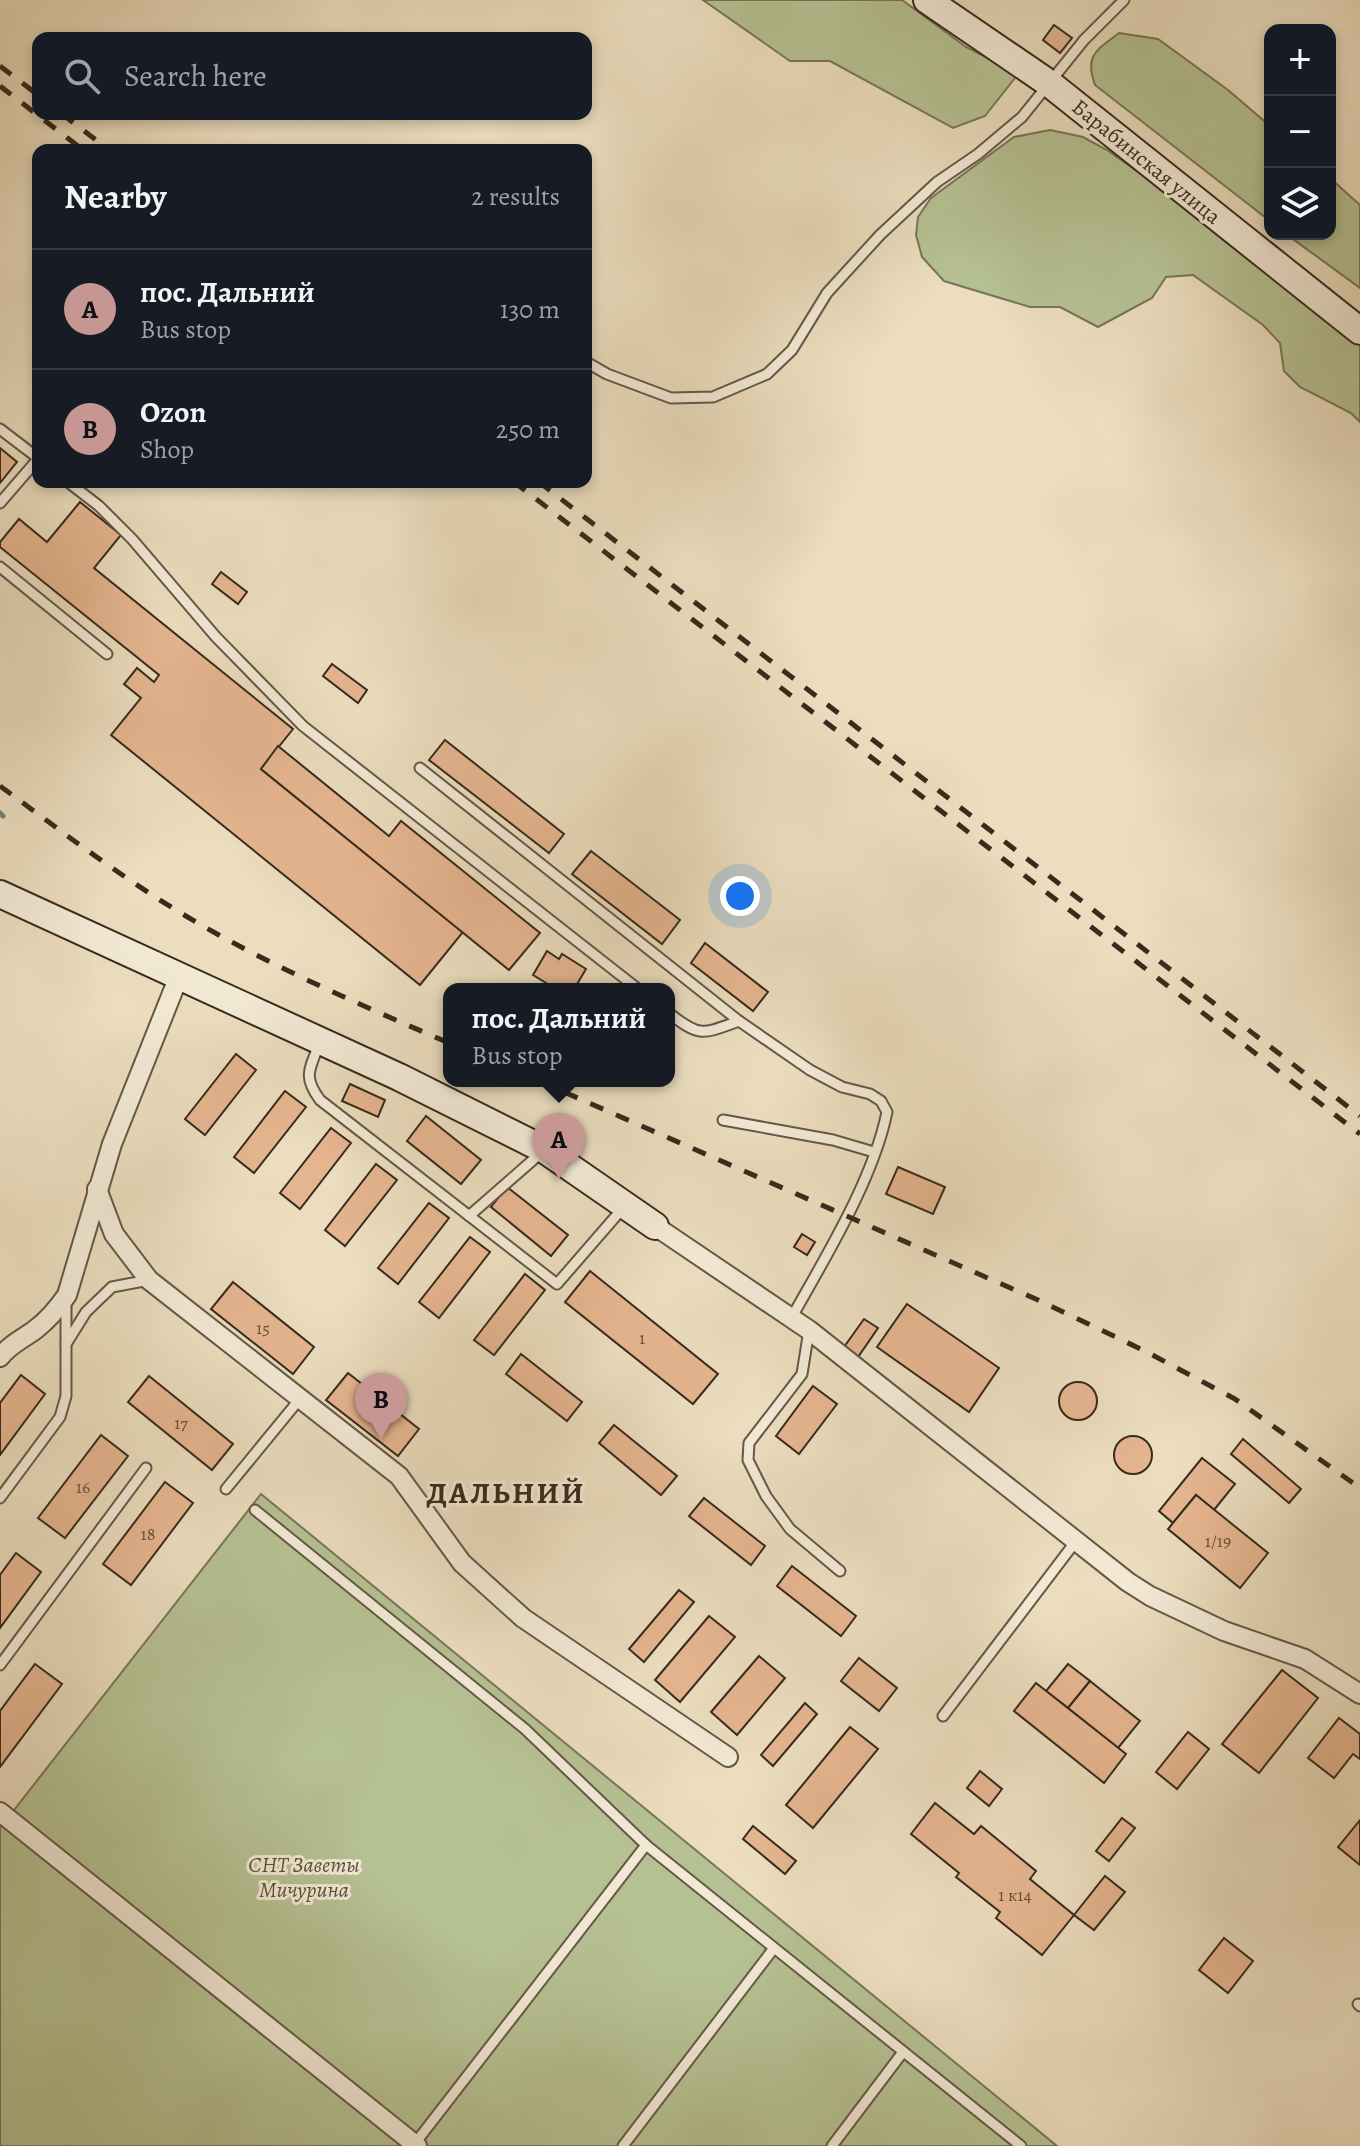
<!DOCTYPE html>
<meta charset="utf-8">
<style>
body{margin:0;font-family:Alegreya,serif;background:#20242c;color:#f1f3f6}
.controls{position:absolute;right:24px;top:24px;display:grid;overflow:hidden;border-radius:16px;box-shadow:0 4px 12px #0003}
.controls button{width:72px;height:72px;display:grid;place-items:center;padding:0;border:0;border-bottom:2px solid #363941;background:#171b24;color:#f1f3f6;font:40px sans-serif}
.you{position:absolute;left:740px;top:896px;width:28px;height:28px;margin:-20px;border:6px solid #fff;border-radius:50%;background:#1a73e8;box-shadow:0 0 0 12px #1a73e833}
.badge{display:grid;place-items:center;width:52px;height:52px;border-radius:50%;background:#c59692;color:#111;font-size:26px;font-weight:700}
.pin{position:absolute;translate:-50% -66px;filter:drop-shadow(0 2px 4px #0008)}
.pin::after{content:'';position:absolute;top:42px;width:28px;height:24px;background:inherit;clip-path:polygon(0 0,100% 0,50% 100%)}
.popup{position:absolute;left:443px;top:983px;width:232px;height:104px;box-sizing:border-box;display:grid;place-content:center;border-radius:16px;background:#171b24;filter:drop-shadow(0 2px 6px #0005);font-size:26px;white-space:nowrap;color:#9ea1a6}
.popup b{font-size:30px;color:#f1f3f6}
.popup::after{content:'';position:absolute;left:50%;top:100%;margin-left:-16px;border:16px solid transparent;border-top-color:#171b24}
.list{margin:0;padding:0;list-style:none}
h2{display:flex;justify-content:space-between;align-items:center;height:104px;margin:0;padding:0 32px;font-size:34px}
h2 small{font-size:26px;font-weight:400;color:#9ea1a6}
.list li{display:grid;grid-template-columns:52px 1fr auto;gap:24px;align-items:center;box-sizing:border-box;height:120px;padding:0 32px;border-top:2px solid #363941}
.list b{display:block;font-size:30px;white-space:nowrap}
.list p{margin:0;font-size:26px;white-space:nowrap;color:#9ea1a6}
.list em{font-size:26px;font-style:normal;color:#9ea1a6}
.icon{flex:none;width:44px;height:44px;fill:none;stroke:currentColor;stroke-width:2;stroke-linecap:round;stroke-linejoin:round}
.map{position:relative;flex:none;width:1360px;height:2146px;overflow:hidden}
.search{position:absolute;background:#171b24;box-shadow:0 4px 12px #0003;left:32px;top:32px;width:560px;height:88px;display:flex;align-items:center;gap:20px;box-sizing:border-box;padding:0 28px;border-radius:16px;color:#9ea1a6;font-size:30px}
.panel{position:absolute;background:#171b24;box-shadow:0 4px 12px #0003;left:32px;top:144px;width:560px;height:344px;border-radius:16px}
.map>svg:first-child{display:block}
.green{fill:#b6c193;stroke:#767658;stroke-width:2}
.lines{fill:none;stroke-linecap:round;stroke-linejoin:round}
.stream{stroke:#718178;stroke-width:5}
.building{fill:#e5b58f;stroke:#372b1d;stroke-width:2}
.lane-casing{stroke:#645845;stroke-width:13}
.street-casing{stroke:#645845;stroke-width:22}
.secondary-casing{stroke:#372b1d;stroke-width:30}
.lane{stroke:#f2e9d5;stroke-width:9}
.street{stroke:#f2e9d5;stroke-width:18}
.secondary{stroke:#f2e9d5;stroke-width:26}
.rail{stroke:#372b1d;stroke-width:5;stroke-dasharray:14 14;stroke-linecap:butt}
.labels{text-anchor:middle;stroke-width:6;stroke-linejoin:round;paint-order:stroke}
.number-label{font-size:18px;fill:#624e3a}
.street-label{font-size:22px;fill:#372b1d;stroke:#f2e9d5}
.park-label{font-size:22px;font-style:italic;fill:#57503a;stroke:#f2e9d5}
.district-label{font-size:30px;font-weight:bold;letter-spacing:2px;fill:#372b1d;stroke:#f2e9d5}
</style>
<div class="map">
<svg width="1360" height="2146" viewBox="0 0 1360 2146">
<rect width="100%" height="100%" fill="#ebddbe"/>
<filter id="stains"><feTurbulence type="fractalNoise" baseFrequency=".0025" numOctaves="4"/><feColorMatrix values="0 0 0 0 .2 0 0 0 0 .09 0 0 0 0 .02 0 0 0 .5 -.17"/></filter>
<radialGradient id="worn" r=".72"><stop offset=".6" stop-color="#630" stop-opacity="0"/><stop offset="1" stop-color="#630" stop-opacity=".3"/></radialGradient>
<!-- green -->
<g class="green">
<polygon points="703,0 902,0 966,47 1011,70 1015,78 985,116 953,128 830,61 790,61"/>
<path d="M1119 33 1158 39 1228 90 1270 126V221L1095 85C1084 55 1097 50 1119 33Z"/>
<polygon points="1050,130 1083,137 1107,150 1178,200 1286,283 1360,344 1360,422 1351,413 1300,387 1284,371 1280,343 1263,325 1193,275 1166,277 1152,298 1098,327 1060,307 1030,307 944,281 922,257 916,235 918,217 931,198 1014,137"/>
<polygon points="1330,178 1360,205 1360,288 1286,234 1330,234"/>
<polygon points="261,1494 1057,2146 0,2146 0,1828"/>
</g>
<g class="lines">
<!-- stream -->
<polyline class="stream" points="0,813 3,816"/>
</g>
<!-- building -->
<g class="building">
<polygon points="1054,25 1072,38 1060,53 1043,40"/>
<polygon points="0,448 17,462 0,483"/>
<polygon points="80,502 121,535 94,568 293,729 261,769 463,932 420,985 111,735 141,698 124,684 137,668 154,682 159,675 0,547 0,542 19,519 47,542"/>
<polygon points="221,572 247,592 238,604 212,584"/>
<polygon points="332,664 367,690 358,703 323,676"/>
<polygon points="445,740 564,834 549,853 429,760"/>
<polygon points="278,746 389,836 401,821 540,933 509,970 261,769"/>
<polygon points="591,851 680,920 662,944 572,874"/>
<polygon points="705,943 768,992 753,1011 691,963"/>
<polygon points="547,951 559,959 562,954 586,969 574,989 556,989 533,975"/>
<polygon points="236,1054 256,1070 205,1135 185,1119"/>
<polygon points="350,1084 385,1100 378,1117 342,1101"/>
<polygon points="285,1091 306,1107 254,1173 234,1157"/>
<polygon points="426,1116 481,1160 461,1184 407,1141"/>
<polygon points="331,1128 351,1143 300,1209 280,1193"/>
<polygon points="376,1164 397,1180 345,1246 325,1230"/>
<polygon points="898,1167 945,1187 933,1214 886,1194"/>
<polygon points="507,1187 568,1235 551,1256 491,1207"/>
<polygon points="429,1203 449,1218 398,1284 378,1268"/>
<polygon points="802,1234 815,1242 807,1255 794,1247"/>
<polygon points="470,1237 490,1252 439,1318 419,1302"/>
<polygon points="590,1271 718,1374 693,1404 565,1302"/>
<polygon points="525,1274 545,1290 494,1355 474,1340"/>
<polygon points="233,1282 314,1347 293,1374 211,1309"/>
<polygon points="907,1304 999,1368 969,1412 877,1347"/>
<polygon points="864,1319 878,1328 858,1357 844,1347"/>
<polygon points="521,1354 582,1402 567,1421 506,1374"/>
<polygon points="348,1373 419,1429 398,1456 326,1400"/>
<polygon points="21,1375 45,1394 0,1455 0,1403"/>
<polygon points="149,1376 233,1444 212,1470 128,1402"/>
<circle cx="1078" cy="1401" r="19"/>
<polygon points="813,1386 837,1404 799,1454 776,1436"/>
<polygon points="614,1425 677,1476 661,1495 599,1443"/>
<polygon points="101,1435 128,1456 65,1538 38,1518"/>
<circle cx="1133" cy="1455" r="19"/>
<polygon points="1243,1439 1301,1489 1289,1503 1231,1454"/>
<polygon points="1202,1458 1235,1484 1214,1510 1196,1495 1173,1523 1159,1511"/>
<polygon points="165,1482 193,1503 131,1585 103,1564"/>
<polygon points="1196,1495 1268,1553 1240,1588 1168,1529"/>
<polygon points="704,1498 765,1546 751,1565 689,1516"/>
<polygon points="16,1553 41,1572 0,1628 0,1575"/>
<polygon points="792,1566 856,1616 841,1636 777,1586"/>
<polygon points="679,1590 694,1602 644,1662 629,1649"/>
<polygon points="709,1616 735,1637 680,1702 655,1680"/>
<polygon points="759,1656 785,1678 737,1735 711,1712"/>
<polygon points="859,1658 897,1688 879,1711 841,1681"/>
<polygon points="35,1664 62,1684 0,1767 0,1711"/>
<polygon points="1068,1664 1090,1681 1068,1708 1046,1691"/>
<polygon points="1282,1670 1318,1698 1259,1773 1222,1744"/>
<polygon points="1090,1681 1140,1721 1118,1748 1068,1708"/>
<polygon points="1036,1683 1126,1754 1104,1783 1014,1711"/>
<polygon points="805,1703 817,1714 773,1766 761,1755"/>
<polygon points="1339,1718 1360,1734 1360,1759 1353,1754 1334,1778 1308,1758"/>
<polygon points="850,1727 878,1749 813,1828 786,1805"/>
<polygon points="1188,1732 1209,1749 1177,1789 1156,1772"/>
<polygon points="980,1771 1002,1789 989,1806 967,1788"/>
<polygon points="935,1803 974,1834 981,1826 1036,1871 1030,1879 1074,1915 1042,1955 996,1918 1000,1912 956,1877 959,1873 911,1834"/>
<polygon points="1122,1818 1135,1828 1109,1861 1096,1851"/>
<polygon points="1360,1820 1360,1865 1338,1847"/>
<polygon points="753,1826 796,1861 785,1874 743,1839"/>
<polygon points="1105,1876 1125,1892 1094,1930 1074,1915"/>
<polygon points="1224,1938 1253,1961 1228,1993 1199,1970"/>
</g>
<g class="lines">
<!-- lane casing -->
<g class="lane-casing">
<g id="lane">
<polyline points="586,362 607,374 671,398 713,397 767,374 792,350 827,293 880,235 937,182 978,154 1022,117 1084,40 1124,0"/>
<polyline points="0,429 38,458"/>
<polyline points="68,482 99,506 132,539 216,637 303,726 638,989"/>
<polyline points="0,503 38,459"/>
<polyline points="0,567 107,654"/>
<path d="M420 768 739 1021 810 1070 842 1087 870 1094 881 1101 887 1112C873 1180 826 1256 792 1317"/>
<path d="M669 1013C700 1038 703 1034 739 1021"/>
<path d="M319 1045C309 1070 303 1077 320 1100L557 1284 623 1208"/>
<polyline points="723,1120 833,1140 874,1152"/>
<polyline points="469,1216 542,1152"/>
<polyline points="809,1330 802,1374 749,1443 748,1460 766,1496 790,1529 840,1571"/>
<polyline points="66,1344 86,1312 112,1287 149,1280"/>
<polyline points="226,1489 299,1400"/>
<polyline points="0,1498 60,1417 66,1396 66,1302"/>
<polyline points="255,1510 525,1729 646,1845 1021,2146"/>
<polyline points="0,1665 146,1468"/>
<polyline points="943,1716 1076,1541"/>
<polyline points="1358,2004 1360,2006"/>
<polyline points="413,2146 646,1845"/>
<polyline points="623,2146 774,1948"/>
<polyline points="832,2146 903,2052"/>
</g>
</g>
<!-- street casing -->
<g class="street-casing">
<g id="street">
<polyline points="97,1189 114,1234 149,1280 399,1476 462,1563 523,1618 728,1757"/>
<polyline points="655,1226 809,1330 1128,1582 1150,1596 1224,1631 1305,1659 1360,1694"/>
<path d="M0 1357C10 1344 23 1339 36 1329 49 1319 58 1308 67 1295L112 1144 179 976"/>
<polyline points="0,1812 417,2146"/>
</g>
</g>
<!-- secondary casing -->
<g class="secondary-casing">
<g id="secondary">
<polyline points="927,0 1050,84 1360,331"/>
<polyline points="0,894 399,1077 545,1150 655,1226"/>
</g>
</g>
<!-- lane -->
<use href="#lane" class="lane"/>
<!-- street -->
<use href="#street" class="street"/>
<!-- secondary -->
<use href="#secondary" class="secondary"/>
<!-- rail -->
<g class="rail">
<polyline points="0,66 38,95"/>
<polyline points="0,86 83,150"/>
<polyline points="62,114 109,150"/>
<polyline points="514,482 1360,1134"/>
<polyline points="539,482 1360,1116"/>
<path d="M0 786C64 833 127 882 196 922 277 969 363 1006 449 1043"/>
<polyline points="539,1081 1038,1300 1145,1351 1235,1399 1360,1488"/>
</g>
</g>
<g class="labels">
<!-- number labels -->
<g class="number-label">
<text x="263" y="1334">15</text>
<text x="642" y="1344">1</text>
<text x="181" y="1429">17</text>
<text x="83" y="1493">16</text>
<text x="148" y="1540">18</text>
<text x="1218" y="1547">1/19</text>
<text x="1015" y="1901">1 к14</text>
</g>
<!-- street labels -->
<g class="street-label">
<text transform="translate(1147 161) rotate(39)" y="8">Барабинская улица</text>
</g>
<!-- park labels -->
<g class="park-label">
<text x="304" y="1872">СНТ Заветы<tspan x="304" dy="25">Мичурина</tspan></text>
</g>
<!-- district labels -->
<g class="district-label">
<text x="506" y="1503">ДАЛЬНИЙ</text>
</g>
</g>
<rect width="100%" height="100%" filter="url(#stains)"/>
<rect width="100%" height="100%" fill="url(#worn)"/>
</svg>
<div class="controls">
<button>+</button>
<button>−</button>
<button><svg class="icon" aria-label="layers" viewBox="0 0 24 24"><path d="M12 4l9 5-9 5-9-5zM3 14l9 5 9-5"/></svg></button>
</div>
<div class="you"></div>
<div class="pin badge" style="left:559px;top:1179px">A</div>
<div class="popup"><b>пос. Дальний</b>Bus stop</div>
<div class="pin badge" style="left:381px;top:1439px">B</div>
<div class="search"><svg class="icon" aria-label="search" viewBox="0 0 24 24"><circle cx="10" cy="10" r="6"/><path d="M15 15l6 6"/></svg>Search here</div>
<section class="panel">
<h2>Nearby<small>2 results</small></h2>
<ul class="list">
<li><span class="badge">A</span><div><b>пос. Дальний</b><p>Bus stop</p></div><em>130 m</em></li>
<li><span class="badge">B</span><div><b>Ozon</b><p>Shop</p></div><em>250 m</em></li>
</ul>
</section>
</div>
